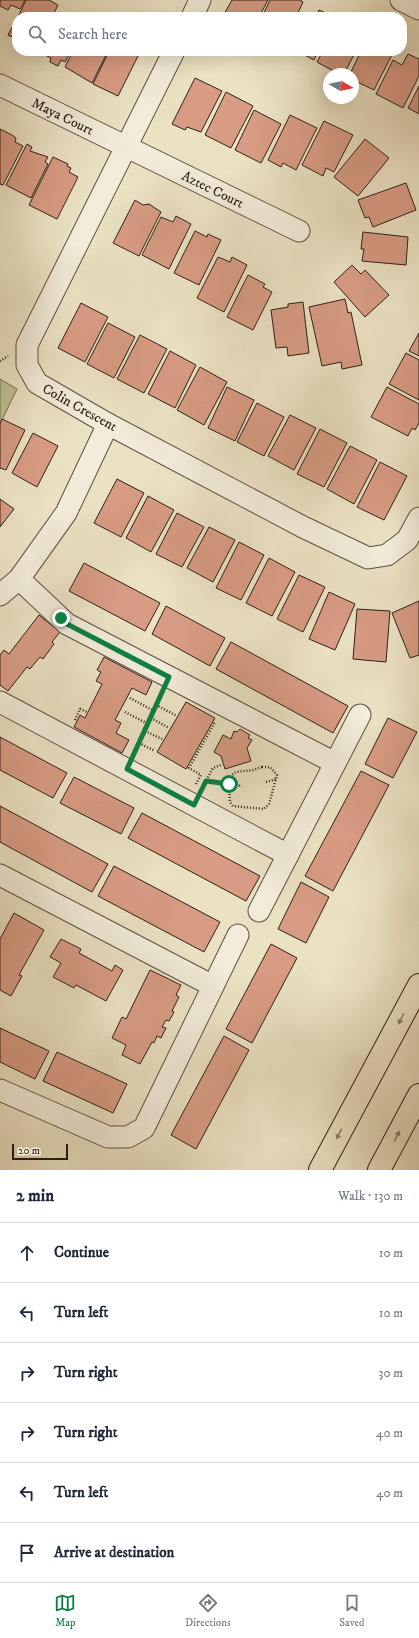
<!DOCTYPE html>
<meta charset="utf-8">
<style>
body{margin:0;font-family:"IM FELL DW Pica",serif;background:#f6f6f7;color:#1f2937}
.compass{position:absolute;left:323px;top:68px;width:36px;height:36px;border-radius:50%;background:#fff;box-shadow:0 4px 16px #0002;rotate:99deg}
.scale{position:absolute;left:12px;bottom:10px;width:56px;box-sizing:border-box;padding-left:4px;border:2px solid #2e2015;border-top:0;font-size:11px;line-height:14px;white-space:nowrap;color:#2e2015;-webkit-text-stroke:3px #f2ecd9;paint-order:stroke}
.stop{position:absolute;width:12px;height:12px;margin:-9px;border:3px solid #0b8043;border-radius:50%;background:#fff}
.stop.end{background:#0b8043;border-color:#fff;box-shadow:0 1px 4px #0008}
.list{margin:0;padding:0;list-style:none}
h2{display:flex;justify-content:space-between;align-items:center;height:52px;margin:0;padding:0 16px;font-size:17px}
h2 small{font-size:13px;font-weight:400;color:#747a83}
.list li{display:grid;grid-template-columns:26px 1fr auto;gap:12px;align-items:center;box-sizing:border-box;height:60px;padding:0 16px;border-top:1px solid #e0e1e3}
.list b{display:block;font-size:15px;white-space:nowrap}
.list em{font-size:13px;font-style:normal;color:#747a83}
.icon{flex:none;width:22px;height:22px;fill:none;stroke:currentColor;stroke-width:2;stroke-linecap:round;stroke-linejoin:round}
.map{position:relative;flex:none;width:419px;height:1170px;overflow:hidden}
.search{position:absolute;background:#fff;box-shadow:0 4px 16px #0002;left:12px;right:12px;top:12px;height:44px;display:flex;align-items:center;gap:10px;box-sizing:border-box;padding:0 14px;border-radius:16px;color:#747a83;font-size:15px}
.sheet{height:412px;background:#fff}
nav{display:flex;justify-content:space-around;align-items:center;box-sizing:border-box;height:56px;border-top:1px solid #e0e1e3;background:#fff;font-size:11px;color:#747a83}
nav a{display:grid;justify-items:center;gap:2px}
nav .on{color:#0b8043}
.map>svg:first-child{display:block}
.green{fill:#bcc290;stroke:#757152}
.building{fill:#d89c84;stroke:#2e2015}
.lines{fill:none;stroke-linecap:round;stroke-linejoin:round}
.minor-casing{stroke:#5d5041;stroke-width:23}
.highway-casing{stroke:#2e2015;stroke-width:24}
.path{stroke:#2e2015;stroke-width:2.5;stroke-dasharray:1 2;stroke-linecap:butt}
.minor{stroke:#f2ecd9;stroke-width:21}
.highway{stroke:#ebe2c4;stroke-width:22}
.oneway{fill:#8c816c}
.route{stroke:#0b8043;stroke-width:5}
.labels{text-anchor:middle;stroke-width:3.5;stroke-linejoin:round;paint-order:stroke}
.street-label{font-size:14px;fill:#2e2015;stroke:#f2ecd9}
</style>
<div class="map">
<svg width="419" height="1170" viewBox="0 0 419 1170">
<rect width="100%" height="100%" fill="#ebe2c4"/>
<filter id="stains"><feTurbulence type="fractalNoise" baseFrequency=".005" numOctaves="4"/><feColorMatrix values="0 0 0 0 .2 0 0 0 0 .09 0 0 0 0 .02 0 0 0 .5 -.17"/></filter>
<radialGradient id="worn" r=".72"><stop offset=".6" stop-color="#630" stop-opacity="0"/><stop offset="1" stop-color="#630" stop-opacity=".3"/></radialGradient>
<!-- green -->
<polygon class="green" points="0,379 17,389 0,424"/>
<!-- building -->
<g class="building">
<polygon points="0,0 25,0 20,9 11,5 8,10 0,6"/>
<polygon points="26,0 49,0 58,5 52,17 18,17"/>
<polygon points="232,0 268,0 259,17 225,17 223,16"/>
<polygon points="270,0 300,0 303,2 296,17 262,17"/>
<polygon points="319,10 334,17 307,17 309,13 316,16"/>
<polygon points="17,18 17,39 8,35"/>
<polygon points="37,51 71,51 65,62 61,60 58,66 50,62 51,58"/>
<polygon points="73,51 108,51 92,83 65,67"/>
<polygon points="109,51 129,51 138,56 118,96 93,84"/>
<polygon points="297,51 318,51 314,60"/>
<polygon points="323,51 356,51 344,74 339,74 317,62"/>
<polygon points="361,51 394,51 374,90 353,80 353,74 350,74"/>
<polygon points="408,54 419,59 419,76 403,108 376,94 393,60 402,65"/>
<polygon points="195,78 222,91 201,132 187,127 185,130 172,124"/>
<polygon points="419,86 419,114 408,108"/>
<polygon points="226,92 253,106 231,148 205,135"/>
<polygon points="254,110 281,124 261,163 235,150"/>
<polygon points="290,115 317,128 296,170 283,163 281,167 268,160"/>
<polygon points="324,121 353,135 334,172 326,168 323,176 302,165"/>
<polygon points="0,129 12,135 16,138 15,142 23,146 3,185 0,184"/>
<polygon points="365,139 389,158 358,196 334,177"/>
<polygon points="27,144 32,147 30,151 48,157 45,162 48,164 31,198 6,185"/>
<polygon points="53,157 68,164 67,166 71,168 69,172 78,177 57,219 29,205"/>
<polygon points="406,183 416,210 373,227 369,217 365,218 358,200"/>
<polygon points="135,200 143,205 149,204 161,212 139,256 113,243"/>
<polygon points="176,216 191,224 169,269 142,255 161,217 173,222"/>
<polygon points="195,231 207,237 208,234 221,240 199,285 174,273"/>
<polygon points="363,232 408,237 406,265 362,261 364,249 361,249"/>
<polygon points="218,257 230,262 232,257 247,265 224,312 197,298"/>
<polygon points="352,265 361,274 365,270 389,295 365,317 334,282"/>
<polygon points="248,275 265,284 263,287 272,292 253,330 227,317"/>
<polygon points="345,299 348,313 351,312 362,365 342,369 341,362 322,366 309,307"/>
<polygon points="303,302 309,353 288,356 287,347 276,348 271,310 288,307 288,304"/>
<polygon points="81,303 108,317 85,362 58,348"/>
<polygon points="108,323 135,337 114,378 87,364"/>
<polygon points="419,333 419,356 409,351"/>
<polygon points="140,335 167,349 144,393 117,379"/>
<polygon points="170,351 196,365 175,408 148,394"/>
<polygon points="406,353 419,360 419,400 389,384"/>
<polygon points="200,367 227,382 204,425 177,410"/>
<polygon points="227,387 254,400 235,441 208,428"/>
<polygon points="387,387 419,404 419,423 415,430 412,428 408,436 371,417"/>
<polygon points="257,403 284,417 264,456 237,442"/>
<polygon points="290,415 316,428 294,470 268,456"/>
<polygon points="2,419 25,430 6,470 0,468 0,424"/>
<polygon points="320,429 347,443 324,487 297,474"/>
<polygon points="33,433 58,446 37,487 12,473"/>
<polygon points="350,446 377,460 354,504 327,489"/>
<polygon points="380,462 407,476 384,520 357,507"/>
<polygon points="117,479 144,493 121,537 94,523"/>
<polygon points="148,496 174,510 151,552 126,538"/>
<polygon points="0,499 14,509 0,527"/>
<polygon points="177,513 204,527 182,567 156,554"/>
<polygon points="209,527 235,540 213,582 187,568"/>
<polygon points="239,542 264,555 241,600 216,588"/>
<polygon points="269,558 295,572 272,616 246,603"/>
<polygon points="84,563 160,603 145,631 69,591"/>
<polygon points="299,575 325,587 303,632 277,619"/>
<polygon points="329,592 355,604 335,650 309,639"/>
<polygon points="419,601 419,655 410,658 392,613"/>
<polygon points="166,606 225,638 210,666 152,634"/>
<polygon points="357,609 390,611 386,662 353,659"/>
<polygon points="39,615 60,632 52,642 54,644 43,659 40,657 30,669 27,667 8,691 0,685 0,655 4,650 9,654"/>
<polygon points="231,642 348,706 333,733 216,669"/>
<polygon points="104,657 152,682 146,695 132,688 115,720 121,723 116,733 129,740 122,753 74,727 80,715 85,718 102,684 96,681 101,672 97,670"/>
<polygon points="186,702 215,718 186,769 157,752"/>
<polygon points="388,718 417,732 393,778 365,764"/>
<polygon points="240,729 250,735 248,738 252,740 247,748 251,761 225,769 221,756 214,752 223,735 231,739 234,731 237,732"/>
<polygon points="0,737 67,773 53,798 0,770"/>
<polygon points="361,771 389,785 333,891 305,876"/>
<polygon points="74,777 134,808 121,834 60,803"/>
<polygon points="0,806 108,864 92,892 0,842"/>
<polygon points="142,813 260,876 246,901 128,838"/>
<polygon points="114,866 220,922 204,952 98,896"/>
<polygon points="301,882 329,897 306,943 278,929"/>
<polygon points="14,913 44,930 19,975 22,976 11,996 0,990 0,939"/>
<polygon points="61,939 81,949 79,953 112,971 115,965 123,970 106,1001 76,985 74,988 53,977 61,963 50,957"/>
<polygon points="271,944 297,958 252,1043 226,1029"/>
<polygon points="150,970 181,985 176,995 179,997 172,1011 174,1012 169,1021 166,1020 162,1027 166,1028 161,1038 157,1036 154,1043 152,1042 140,1064 122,1055 126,1045 112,1038 122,1017 126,1019"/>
<polygon points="0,1028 49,1051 35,1079 0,1062"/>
<polygon points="224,1036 249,1050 196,1149 171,1135"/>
<polygon points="57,1052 127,1084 113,1113 43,1081"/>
</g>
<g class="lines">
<!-- minor casing -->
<g class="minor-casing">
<g id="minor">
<polyline points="401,0 419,9"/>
<polyline points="192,17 200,0"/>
<polyline points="174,51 27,345 27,365 37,383 108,424 303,527 368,558 387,555 407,540 419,518"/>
<polyline points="0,85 299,231"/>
<polyline points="19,579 67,624 335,763"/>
<polyline points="0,595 19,579 66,513 108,424"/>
<polyline points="0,702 288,855"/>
<polyline points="0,875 213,986"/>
<polyline points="259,911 360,715"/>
<polyline points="0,1090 108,1137 128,1137 144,1128 238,935"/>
</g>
</g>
<!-- highway casing -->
<g class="highway-casing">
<g id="highway">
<polyline points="320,1170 419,985"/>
<polyline points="379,1170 419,1095"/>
</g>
</g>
<!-- path -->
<g class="path">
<polyline points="0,361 8,356"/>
<polyline points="130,698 154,711"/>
<polyline points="156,705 177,716"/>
<polyline points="125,712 148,724"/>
<polyline points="151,718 169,728"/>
<polyline points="75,720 80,709 87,712"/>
<polyline points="145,731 162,739"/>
<polyline points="139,743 155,751"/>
<polyline points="135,751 162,694"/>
<polygon points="262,767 270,767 277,775 269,804 264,809 233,806 230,802 229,784 232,775 236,772 253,770"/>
<polyline points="206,781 242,786"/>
<polyline points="266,782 276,779"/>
<polyline points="196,784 201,775 189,768 215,722"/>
<polyline points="202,788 213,768 221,765"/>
</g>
<!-- minor -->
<use href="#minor" class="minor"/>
<!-- highway -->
<use href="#highway" class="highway"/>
</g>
<!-- one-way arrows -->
<defs><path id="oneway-solid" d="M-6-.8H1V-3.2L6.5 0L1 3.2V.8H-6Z"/></defs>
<g class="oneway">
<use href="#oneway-solid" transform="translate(401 1019) rotate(118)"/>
<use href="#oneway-solid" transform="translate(339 1134) rotate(118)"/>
<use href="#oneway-solid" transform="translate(397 1136) rotate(-62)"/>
</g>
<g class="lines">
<!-- route -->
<polyline class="route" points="61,618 67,624 169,677 127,769 194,805 206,781 229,784"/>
</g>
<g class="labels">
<!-- street labels -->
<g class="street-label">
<text transform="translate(63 116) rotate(26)" y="5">Maya Court</text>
<text transform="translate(213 189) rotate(26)" y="5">Aztec Court</text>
<text transform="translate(80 407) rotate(29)" y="5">Colin Crescent</text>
</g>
</g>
<rect width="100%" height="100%" filter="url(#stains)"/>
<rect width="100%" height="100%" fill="url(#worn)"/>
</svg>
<svg class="compass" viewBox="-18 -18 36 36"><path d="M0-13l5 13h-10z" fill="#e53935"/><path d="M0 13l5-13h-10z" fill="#747a83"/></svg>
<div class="scale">20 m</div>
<div class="stop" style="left:229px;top:784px"></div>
<div class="stop end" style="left:61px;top:618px"></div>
<div class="search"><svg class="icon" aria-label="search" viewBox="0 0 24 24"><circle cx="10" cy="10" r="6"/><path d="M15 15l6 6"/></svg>Search here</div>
</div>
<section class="sheet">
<h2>2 min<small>Walk · 130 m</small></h2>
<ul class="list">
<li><svg class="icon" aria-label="ahead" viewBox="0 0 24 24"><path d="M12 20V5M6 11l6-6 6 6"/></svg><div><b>Continue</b></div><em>10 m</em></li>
<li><svg class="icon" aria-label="left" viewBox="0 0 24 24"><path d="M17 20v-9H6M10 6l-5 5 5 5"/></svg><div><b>Turn left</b></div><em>10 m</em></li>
<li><svg class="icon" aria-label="right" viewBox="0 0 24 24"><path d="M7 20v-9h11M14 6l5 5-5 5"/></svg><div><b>Turn right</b></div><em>30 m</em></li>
<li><svg class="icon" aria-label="right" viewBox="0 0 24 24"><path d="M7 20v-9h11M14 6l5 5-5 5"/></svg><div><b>Turn right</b></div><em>40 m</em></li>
<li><svg class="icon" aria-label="left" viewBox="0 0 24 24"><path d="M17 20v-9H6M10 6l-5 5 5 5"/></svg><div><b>Turn left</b></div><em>40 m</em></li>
<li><svg class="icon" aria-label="arrive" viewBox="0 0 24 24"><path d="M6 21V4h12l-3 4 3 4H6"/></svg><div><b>Arrive at destination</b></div></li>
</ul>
</section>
<nav>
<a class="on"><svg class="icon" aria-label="map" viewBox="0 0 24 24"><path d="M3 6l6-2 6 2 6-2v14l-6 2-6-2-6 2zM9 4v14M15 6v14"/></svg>Map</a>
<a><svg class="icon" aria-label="directions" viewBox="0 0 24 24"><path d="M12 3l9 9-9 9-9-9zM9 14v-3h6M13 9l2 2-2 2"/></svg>Directions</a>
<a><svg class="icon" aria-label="saved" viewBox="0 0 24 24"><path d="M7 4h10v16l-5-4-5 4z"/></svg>Saved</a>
</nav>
